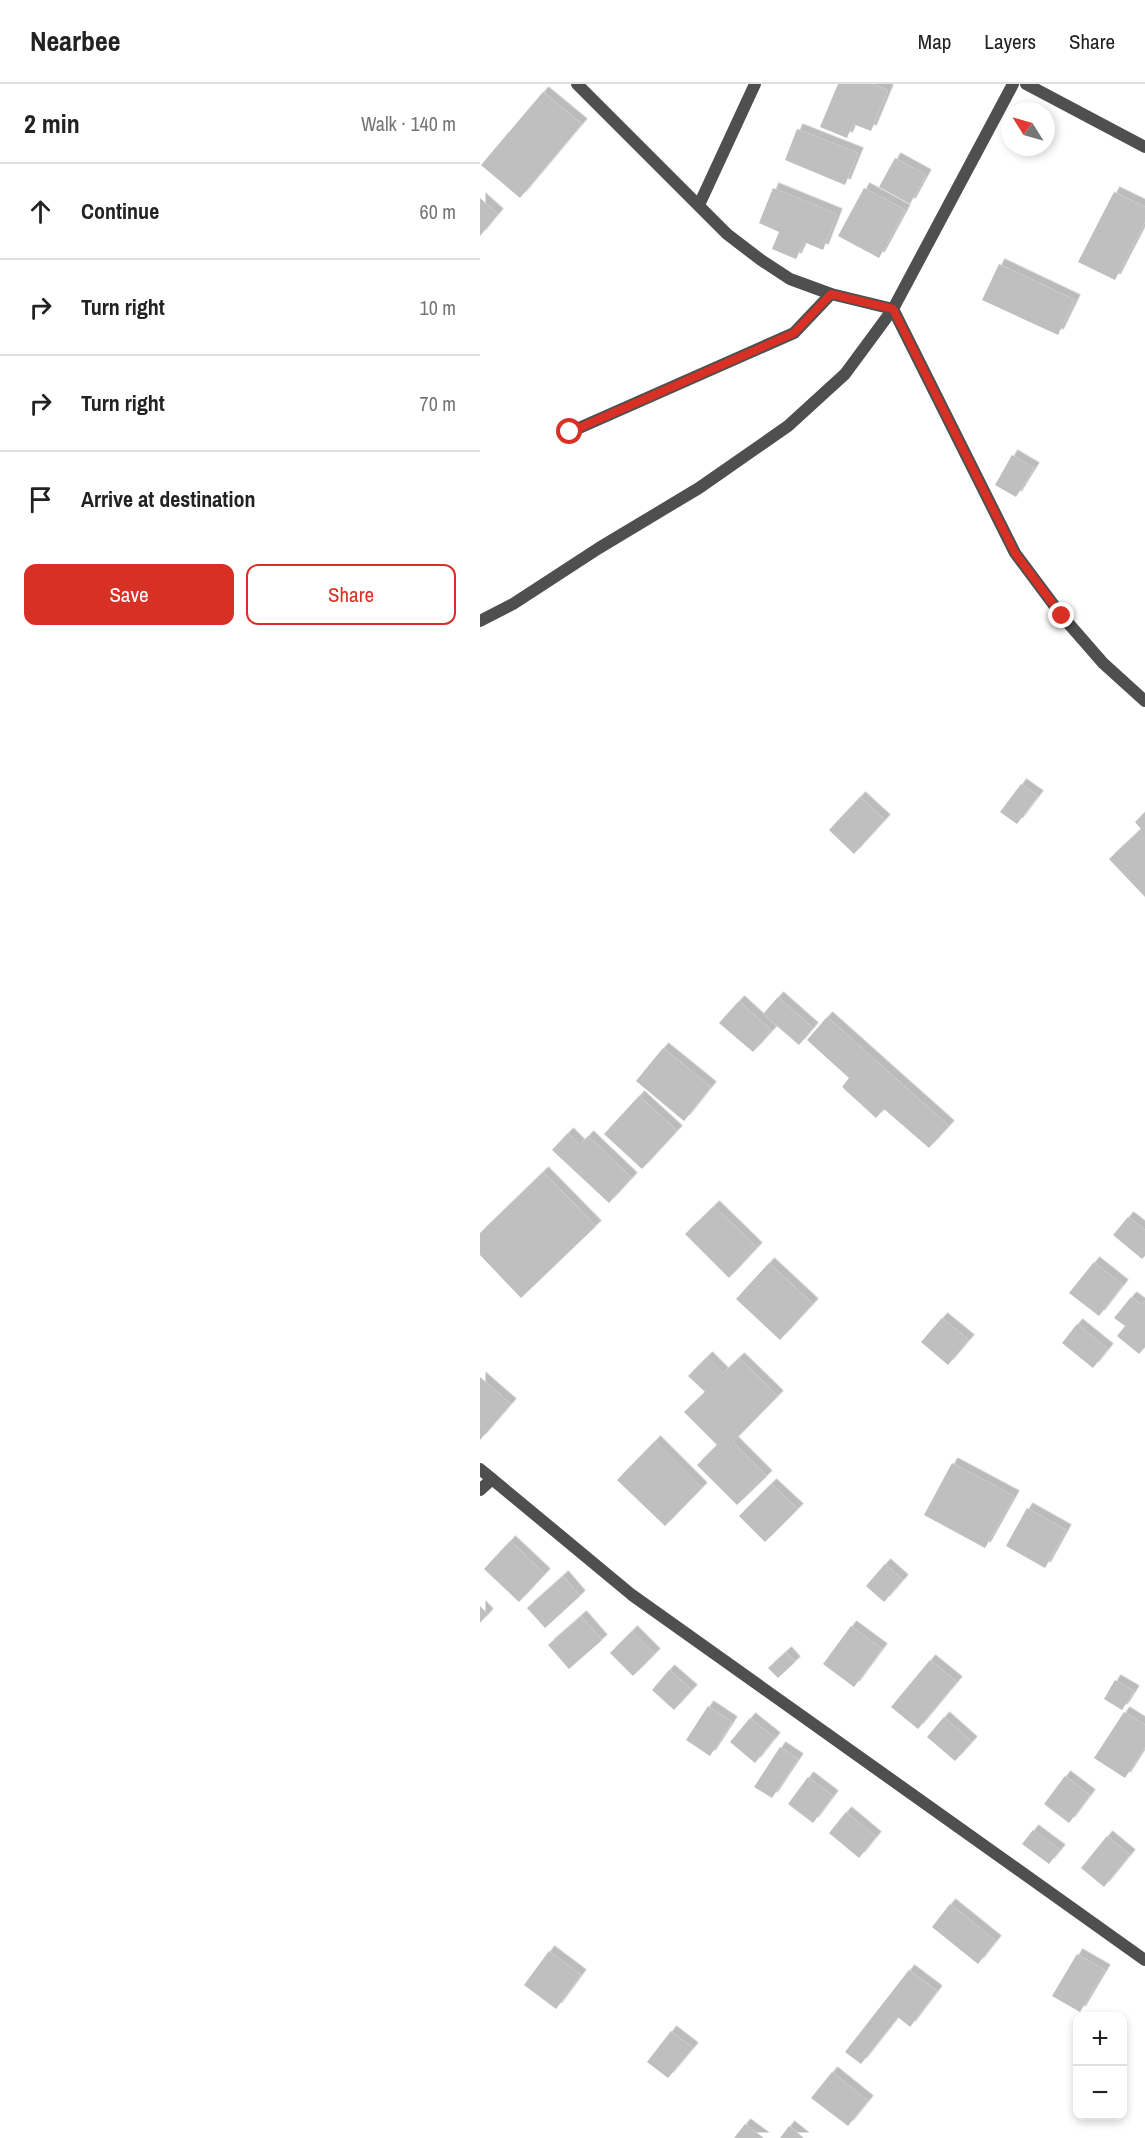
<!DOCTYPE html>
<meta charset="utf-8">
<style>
body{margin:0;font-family:"Archivo Narrow",sans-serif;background:#f2f2f2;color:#222}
.controls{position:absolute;right:18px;bottom:18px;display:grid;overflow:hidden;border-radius:12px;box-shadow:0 3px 9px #0003}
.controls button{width:54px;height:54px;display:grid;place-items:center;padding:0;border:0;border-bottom:2px solid #e0e0e0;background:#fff;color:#222;font:30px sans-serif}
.compass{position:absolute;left:521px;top:18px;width:54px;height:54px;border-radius:50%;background:#fff;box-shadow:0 3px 9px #0003;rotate:307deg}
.stop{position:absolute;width:18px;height:18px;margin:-14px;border:4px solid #d93025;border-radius:50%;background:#fff}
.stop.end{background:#d93025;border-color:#fff;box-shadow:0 2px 6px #0008}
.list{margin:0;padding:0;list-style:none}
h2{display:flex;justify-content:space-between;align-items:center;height:78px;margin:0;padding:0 24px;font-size:26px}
h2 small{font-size:20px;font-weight:400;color:#767676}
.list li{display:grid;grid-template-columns:39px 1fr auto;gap:18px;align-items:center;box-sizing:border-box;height:96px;padding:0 24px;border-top:2px solid #e0e0e0}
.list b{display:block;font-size:22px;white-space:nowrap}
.list em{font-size:20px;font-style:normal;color:#767676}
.actions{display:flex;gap:12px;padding:18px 24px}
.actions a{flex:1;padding:14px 0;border:2px solid #d93025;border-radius:12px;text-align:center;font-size:21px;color:#d93025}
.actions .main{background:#d93025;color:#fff}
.icon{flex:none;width:33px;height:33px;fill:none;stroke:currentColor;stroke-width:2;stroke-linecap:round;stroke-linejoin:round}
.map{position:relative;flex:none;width:665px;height:2054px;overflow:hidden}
header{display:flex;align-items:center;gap:36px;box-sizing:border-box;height:84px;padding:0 30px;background:#fff;border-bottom:2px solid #e0e0e0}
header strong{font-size:28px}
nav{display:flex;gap:33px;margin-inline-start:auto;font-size:21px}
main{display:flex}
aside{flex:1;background:#fff}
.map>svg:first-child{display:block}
.building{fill:#bfbfbf;filter:url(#shadow)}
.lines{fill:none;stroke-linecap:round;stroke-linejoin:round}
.street{stroke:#4f4f4f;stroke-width:12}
.route{stroke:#d93025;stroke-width:8}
</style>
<header>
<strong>Nearbee</strong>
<nav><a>Map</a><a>Layers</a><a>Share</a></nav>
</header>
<main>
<aside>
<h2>2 min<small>Walk · 140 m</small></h2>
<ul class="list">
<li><svg class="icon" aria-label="ahead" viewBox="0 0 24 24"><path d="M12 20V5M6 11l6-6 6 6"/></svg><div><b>Continue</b></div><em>60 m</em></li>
<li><svg class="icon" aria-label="right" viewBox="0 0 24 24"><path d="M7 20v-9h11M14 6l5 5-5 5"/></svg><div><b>Turn right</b></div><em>10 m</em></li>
<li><svg class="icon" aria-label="right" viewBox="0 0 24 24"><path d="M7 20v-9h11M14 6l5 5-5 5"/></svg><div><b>Turn right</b></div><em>70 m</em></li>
<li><svg class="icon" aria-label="arrive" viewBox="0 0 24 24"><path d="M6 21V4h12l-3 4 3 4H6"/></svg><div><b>Arrive at destination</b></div></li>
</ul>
<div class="actions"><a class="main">Save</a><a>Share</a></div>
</aside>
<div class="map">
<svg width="665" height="2054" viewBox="0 0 665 2054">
<defs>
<filter id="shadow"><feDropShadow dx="5.5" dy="-5.5" stdDeviation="0" flood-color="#0004"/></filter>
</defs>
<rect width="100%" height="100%" fill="#fff"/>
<!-- building -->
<g class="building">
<polygon points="358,0 392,0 408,6 391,47 373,40 367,54 340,43"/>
<polygon points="63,8 102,40 40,114 1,81"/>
<polygon points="317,45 378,69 365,101 305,76"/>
<polygon points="415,74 446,91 430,120 399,103"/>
<polygon points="293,104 357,130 343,166 324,158 316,175 292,165 299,148 279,139"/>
<polygon points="384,104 425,126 399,174 358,152"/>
<polygon points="634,108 665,123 665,138 635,196 598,178"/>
<polygon points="0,114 18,130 0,152"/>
<polygon points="519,180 595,216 578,251 502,216"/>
<polygon points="532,371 554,384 536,413 515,401"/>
<polygon points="541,700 558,712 537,740 520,728"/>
<polygon points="380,713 405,736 374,770 349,746"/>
<polygon points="665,728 665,813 629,775 661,745 655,738"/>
<polygon points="298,913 333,944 319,961 283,930"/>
<polygon points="259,917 292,947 273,968 239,939"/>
<polygon points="347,933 469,1042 449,1064 404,1025 396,1034 362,1003 369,994 327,956"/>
<polygon points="183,964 231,1003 204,1037 156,997"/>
<polygon points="159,1012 197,1047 162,1085 124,1050"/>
<polygon points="88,1049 100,1061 108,1052 152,1094 129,1119 72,1066"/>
<polygon points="63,1088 116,1142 41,1214 0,1171 0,1149"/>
<polygon points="234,1122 277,1164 249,1194 205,1150"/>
<polygon points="648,1133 665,1146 665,1172 662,1175 633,1151"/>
<polygon points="614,1178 643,1201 619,1232 589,1209"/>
<polygon points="289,1179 333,1220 300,1256 256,1215"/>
<polygon points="651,1213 662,1221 665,1217 665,1263 659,1270 637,1252 645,1242 634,1234"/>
<polygon points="462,1234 489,1256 468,1281 441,1258"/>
<polygon points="597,1240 628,1265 613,1284 582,1259"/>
<polygon points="227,1273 243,1289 259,1274 298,1312 253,1358 287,1392 257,1421 217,1381 237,1361 204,1328 225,1308 208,1292"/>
<polygon points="0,1293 31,1320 0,1356"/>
<polygon points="175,1357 222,1404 185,1442 137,1396"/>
<polygon points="472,1379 534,1412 505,1464 444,1431"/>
<polygon points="291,1400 318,1425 285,1458 259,1432"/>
<polygon points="547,1424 586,1446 565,1484 526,1462"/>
<polygon points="30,1457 65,1490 39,1518 4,1485"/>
<polygon points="405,1480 423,1496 404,1518 386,1502"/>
<polygon points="83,1492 100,1512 65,1544 47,1524"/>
<polygon points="0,1522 8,1530 0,1539"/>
<polygon points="101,1532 122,1556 89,1585 68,1561"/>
<polygon points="371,1542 402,1565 374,1603 343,1580"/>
<polygon points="152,1547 175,1570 153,1592 130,1569"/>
<polygon points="306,1568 315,1578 298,1594 288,1584"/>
<polygon points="450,1576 477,1598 438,1645 411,1623"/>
<polygon points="189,1586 212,1606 194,1626 172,1606"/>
<polygon points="635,1596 654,1607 642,1626 624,1615"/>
<polygon points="228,1622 252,1638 230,1672 206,1656"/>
<polygon points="644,1628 665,1641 665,1663 645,1694 614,1674"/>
<polygon points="464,1633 492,1658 475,1677 447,1653"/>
<polygon points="270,1634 295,1654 275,1679 250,1658"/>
<polygon points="300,1663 318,1675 292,1714 274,1703"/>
<polygon points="585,1692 610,1711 589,1739 564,1720"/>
<polygon points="328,1693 353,1712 333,1739 308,1720"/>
<polygon points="366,1728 396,1753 379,1774 349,1749"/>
<polygon points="553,1746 580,1766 569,1780 542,1760"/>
<polygon points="627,1752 650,1771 624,1803 601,1784"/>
<polygon points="470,1820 516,1857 498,1880 452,1843"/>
<polygon points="69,1867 101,1891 76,1925 44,1901"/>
<polygon points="597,1870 625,1886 600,1928 572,1912"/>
<polygon points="429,1886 457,1907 430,1943 418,1933 381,1980 365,1968"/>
<polygon points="191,1947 213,1964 188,1994 167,1978"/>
<polygon points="352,1988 388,2017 368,2042 331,2014"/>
<polygon points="265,2040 284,2054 254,2054"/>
<polygon points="309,2042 324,2054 300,2054"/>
</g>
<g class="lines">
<!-- street -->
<g class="street">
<polyline points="97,0 247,150 281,176 310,195 351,210 413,225"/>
<polyline points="546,0 665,63"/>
<polyline points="219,121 275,0"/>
<polyline points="413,225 535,469 582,532 623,579 665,617"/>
<polyline points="90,348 314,249 351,210"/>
<polyline points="0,537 33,520 119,464 219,404 308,342 365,290 413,225 533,0"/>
<polyline points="0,1385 152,1511 665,1876"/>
<polyline points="0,1406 12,1395"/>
</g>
</g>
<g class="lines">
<!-- route -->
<polyline class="route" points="90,348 314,249 351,210 413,225 535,469 582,532"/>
</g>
</svg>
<div class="controls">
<button>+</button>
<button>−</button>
</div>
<svg class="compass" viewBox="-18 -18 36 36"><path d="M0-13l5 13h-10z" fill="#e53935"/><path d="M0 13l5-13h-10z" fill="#767676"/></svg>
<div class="stop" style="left:90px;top:348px"></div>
<div class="stop end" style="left:582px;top:532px"></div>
</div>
</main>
